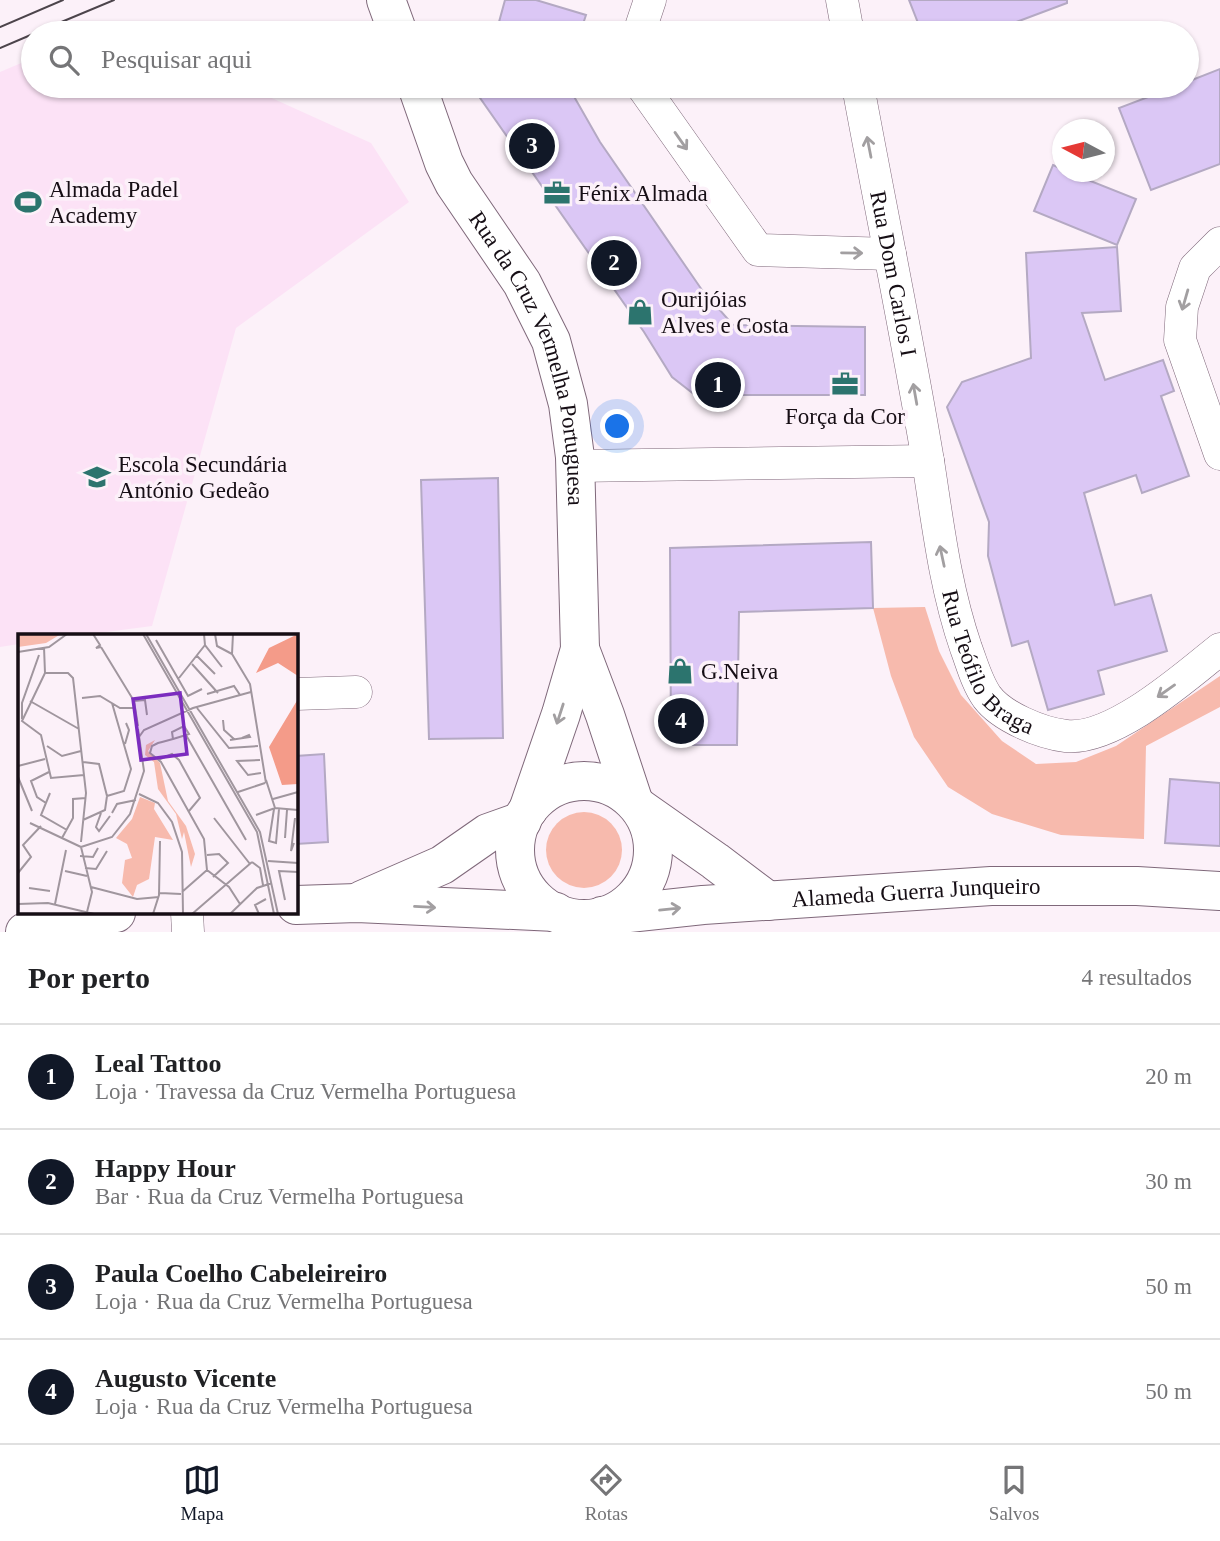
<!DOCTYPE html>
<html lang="pt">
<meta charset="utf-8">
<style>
body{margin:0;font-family:"Times New Roman",serif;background:#f6f6f6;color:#202124}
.compass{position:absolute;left:1052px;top:119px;width:63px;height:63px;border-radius:50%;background:#fff;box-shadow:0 2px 5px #0004;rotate:277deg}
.you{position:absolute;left:618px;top:427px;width:24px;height:24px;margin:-18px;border:5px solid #fff;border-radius:50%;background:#1a73e8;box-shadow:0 0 0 10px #1a73e833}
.badge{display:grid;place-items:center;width:46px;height:46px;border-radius:50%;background:#111827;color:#fff;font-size:23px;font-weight:700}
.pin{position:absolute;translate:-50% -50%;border:4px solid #fff;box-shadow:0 2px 7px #0006}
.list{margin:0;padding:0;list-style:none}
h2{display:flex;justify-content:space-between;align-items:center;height:91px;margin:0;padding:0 28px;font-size:30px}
h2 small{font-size:23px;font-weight:400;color:#757577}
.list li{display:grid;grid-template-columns:46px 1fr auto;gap:21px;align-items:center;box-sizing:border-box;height:105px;padding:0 28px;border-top:2px solid #e0e0e0}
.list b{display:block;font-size:26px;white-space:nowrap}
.list p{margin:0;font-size:23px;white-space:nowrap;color:#757577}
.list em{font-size:23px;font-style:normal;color:#757577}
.icon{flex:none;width:38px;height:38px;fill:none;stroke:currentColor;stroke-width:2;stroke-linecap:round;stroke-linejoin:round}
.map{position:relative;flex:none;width:1220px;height:932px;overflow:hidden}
.search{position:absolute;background:#fff;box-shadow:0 2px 5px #0004;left:21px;right:21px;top:21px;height:77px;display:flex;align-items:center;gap:18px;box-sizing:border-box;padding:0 24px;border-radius:38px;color:#757577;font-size:26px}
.sheet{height:511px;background:#fff}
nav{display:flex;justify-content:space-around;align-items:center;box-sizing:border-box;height:98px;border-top:2px solid #e0e0e0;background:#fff;font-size:19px;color:#757577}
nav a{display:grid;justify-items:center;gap:4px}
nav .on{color:#111827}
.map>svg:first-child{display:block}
.built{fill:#fce2f6}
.grass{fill:#f7baad}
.building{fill:#dbc7f5;stroke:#b4a9c3;stroke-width:2}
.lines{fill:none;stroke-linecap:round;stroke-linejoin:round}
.street-casing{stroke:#7f687a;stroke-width:33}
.secondary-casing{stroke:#7f687a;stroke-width:40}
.street{stroke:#fff;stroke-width:32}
.secondary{stroke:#fff;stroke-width:38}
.tram{stroke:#4c444b;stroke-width:2}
.oneway{stroke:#a29fa1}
.labels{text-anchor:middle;stroke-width:7;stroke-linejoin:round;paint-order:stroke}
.poi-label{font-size:23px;fill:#160e15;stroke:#fcf1f9;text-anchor:start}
.street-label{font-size:23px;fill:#160e15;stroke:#fcf1f9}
.inset-road{fill:none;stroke:#a0969e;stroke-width:2}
.view{fill:#7b2cbf;fill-opacity:0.15;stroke:#7b2cbf;stroke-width:3.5}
.inset-edge{fill:none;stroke:#160e15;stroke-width:3.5}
</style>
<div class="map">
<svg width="1220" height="932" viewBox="0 0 1220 932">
<rect width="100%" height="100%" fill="#fcf1f9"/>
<!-- built -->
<polygon class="built" points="33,58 33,86 245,86 371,143 409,202 236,328 152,626 76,636 19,636 19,644 0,647 0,72"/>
<!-- grass -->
<g class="grass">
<polygon points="925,607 939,651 961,695 1002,741 1036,764 1076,762 1116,746 1220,676 1220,707 1146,746 1144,839 1061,835 992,814 948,787 914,737 891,676 873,608"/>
<circle cx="584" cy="850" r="38"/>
</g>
<!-- building -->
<g class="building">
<polygon points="505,0 536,0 586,15 580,33 496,33"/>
<polygon points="909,0 1067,0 1067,3 987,33 922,33"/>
<polygon points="1220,69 1220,164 1151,190 1119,108 1177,86 1187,86 1187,82"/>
<polygon points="481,86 568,86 600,142 702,290 733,325 865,327 865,395 695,395 672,377 644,332 478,95"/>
<polygon points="1053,165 1062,169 1062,172 1068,172 1136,199 1117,245 1034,211"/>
<polygon points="1117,247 1121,311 1082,313 1105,380 1163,360 1174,391 1161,396 1189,476 1142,493 1136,475 1084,493 1115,605 1151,595 1167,651 1098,671 1104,694 1048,710 1028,641 1012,646 988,556 989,522 947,407 962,382 1031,358 1026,253"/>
<polygon points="498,478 503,738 429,739 421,480"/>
<polygon points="871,542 873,608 739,612 737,745 671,745 670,548"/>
<polygon points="324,754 328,842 296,844 296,756"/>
<polygon points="1170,779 1220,783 1220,846 1165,843"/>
</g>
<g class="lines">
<!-- street casing -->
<g class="street-casing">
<g id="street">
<polyline points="842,0 848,33"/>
<polyline points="639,33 650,0"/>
<polyline points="642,86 758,250 890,254"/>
<path id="s1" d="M858 86C881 211 907 336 928 461 938 525 945 587 966 648 972 664 977 683 987 697 1002 717 1041 733 1066 736 1113 741 1184 678 1220 649"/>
<polyline points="1220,243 1195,268 1182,307 1180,340 1220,454"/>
<polyline points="575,466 928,461"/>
<polyline points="296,694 356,692"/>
<polyline points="187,913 188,932"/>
</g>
</g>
<!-- secondary casing -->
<g class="secondary-casing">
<g id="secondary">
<polyline points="386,0 398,33"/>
<path id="s2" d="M417 86 444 163 454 183 522 283 551 341 568 404 575 457 580 649 561 714 528 810"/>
<polyline points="580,649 605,715 633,800"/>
<circle cx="584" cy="850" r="69"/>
<polyline points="641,809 715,861 768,901"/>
<polyline points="362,900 442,865 488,833 522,821"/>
<polyline points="296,905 357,903 556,912"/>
<path id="s3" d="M602 916 703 905 991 886H1137L1220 891"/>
<polyline points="25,932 44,925 116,913"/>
</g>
</g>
<!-- street -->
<use href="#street" class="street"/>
<!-- secondary -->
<use href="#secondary" class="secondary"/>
<!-- tram -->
<g class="tram">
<polyline points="0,27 63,0"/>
<polyline points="35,33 114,0"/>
<polyline points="0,48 33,34"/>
</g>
</g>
<!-- one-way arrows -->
<defs><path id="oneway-shaft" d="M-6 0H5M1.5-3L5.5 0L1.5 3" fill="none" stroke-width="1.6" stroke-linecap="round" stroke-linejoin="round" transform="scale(1.75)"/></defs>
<g class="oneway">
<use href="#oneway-shaft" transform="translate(681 141) rotate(55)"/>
<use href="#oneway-shaft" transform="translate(869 147) rotate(-101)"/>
<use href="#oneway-shaft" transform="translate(852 253) rotate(1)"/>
<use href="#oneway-shaft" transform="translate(1185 300) rotate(106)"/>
<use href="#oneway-shaft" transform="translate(915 394) rotate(-100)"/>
<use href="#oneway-shaft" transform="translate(942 556) rotate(-102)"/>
<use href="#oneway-shaft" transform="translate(1166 691) rotate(145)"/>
<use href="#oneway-shaft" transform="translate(560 714) rotate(108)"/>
<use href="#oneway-shaft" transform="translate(425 907) rotate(3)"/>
<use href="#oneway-shaft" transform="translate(670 909) rotate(-6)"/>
</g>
<!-- icons -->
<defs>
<g id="office-bare" transform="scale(2.1)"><path d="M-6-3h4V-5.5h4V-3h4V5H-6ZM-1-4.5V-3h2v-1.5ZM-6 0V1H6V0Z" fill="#2c746e" stroke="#fcf1f9" stroke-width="2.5" paint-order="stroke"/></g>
<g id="stadium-bare" transform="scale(2.1)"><path d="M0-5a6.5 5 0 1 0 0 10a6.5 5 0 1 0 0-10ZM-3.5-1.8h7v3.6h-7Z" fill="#2c746e" stroke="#fcf1f9" stroke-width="2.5" paint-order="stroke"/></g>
<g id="shop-bare" transform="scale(2.1)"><path d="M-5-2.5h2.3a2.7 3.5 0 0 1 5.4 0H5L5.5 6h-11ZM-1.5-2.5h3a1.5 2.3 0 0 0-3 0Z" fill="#2c746e" stroke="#fcf1f9" stroke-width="2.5" paint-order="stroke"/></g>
<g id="school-bare" transform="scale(2.1)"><path d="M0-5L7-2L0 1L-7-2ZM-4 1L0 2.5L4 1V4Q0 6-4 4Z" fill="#2c746e" stroke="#fcf1f9" stroke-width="2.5" paint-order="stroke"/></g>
</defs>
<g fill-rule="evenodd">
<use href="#office-bare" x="557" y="193"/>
<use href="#stadium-bare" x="28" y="202"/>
<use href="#shop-bare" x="640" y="312"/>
<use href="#office-bare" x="845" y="384"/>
<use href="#school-bare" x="97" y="477"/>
<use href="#shop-bare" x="680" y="671"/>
</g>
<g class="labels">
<!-- poi labels -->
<g class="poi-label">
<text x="49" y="197">Almada Padel<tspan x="49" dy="26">Academy</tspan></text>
<text x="578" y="201">Fénix Almada</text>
<text x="661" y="307">Ourijóias<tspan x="661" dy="26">Alves e Costa</tspan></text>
<text x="845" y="424" text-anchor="middle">Força da Cor</text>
<text x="118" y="472">Escola Secundária<tspan x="118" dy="26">António Gedeão</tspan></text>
<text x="701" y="679">G.Neiva</text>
</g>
<!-- street labels -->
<g class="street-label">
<text dy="8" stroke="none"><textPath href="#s1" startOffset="191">Rua Dom Carlos I</textPath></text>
<text dy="8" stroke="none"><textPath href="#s2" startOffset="299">Rua da Cruz Vermelha Portuguesa</textPath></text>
<text dy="8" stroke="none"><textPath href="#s1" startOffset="597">Rua Teófilo Braga</textPath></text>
<text dy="8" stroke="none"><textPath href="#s3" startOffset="315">Alameda Guerra Junqueiro</textPath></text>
</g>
</g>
<!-- overview -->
<g transform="translate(18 634)">
<rect width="280" height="280" fill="#fcf1f9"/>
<path d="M137 106 130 117 142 129 150 167 168 192 177 220 173 233 166 198 164 205 158 180 140 155 136 128 127 121 128 111Z" fill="#f7baad"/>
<path d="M280 0V42L260 29 238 39 251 14ZM280 65V150L264 151 251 113Z" fill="#f49b89"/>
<path d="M0 0H43L28 9 0 13Z" fill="#f7baad"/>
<path d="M122 163 137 169 136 175 155 206 137 203 131 245 119 251 115 263 104 249 107 226 114 224 109 210 98 204 114 185Z" fill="#f7baad"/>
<path class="inset-road" d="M75 0 82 11 78 14 83 13M125 0 239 198 256 280M128 0 242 198 260 280M186 0 187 11 204 33M197 0 199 12 214 20M215 0 214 20 232 50 248 149M138 6 170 62 184 55M26 13 27 39 4 87 23 101 33 144 66 141M83 13 116 67 120 92M0 18 31 13 49 0M178 21 197 40M174 30 200 59M27 39H50L55 44 68 159 63 208M161 44 187 11M189 60 216 52 222 61M64 64 82 62 102 74H118M12 67 61 95M116 67 127 66 129 81M179 74 211 114 240 112M4 85V69L21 21M205 86 206 96 216 105M168 101 228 206M121 103 126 96 175 74 233 58M155 105 154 98 166 92 171 100 168 101 155 105 144 108 140 109 134 112 132 119 143 128 186 205 189 236 211 253 222 270M212 106 232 103 231 101 224 104M107 110 111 96 108 89M29 112 44 122 63 117M140 126 154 120 161 126 182 164 171 177M242 126 219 127 230 141 243 139M65 128 81 130 89 162M0 132 27 125M0 143 14 177M248 146 257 174M220 158 247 149M32 159 23 181 49 196M121 160 140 169 154 188 164 218 165 280M89 162 106 157 113 135 94 69M255 165 280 158M28 169 19 163 13 147 31 138M256 175 251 207 258 209 261 175M83 179 78 193 81 197 92 182M94 179 99 170 118 166M238 181 257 174 280 176M196 184 232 230M65 186 87 176 89 162M12 189 63 213M44 204 55 184V165L68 164M267 204 269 176M276 209 273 217 277 184M63 213 94 203 112 180 126 137 120 95M63 213 74 258 69 278M189 221 201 220 210 229 195 243M62 222 75 223 80 214M250 227 280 229M234 228 242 234 245 251M67 234 78 235 89 217M47 237 69 242M0 239 13 223 5 211 23 192M73 253 119 265 141 263M11 254 32 257M164 258 189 236M142 259 163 260M267 266 261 237 280 238M0 270 30 269 76 280M37 270 48 216M135 280 141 261 142 207M174 280 234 228M212 280 239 254 254 249M241 280 237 271 248 265"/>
<path class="view" d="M162 59 169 120 123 126 115 65Z"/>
<rect width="280" height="280" class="inset-edge"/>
</g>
</svg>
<svg class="compass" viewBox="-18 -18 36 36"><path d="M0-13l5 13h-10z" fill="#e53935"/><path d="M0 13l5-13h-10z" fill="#757577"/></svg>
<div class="you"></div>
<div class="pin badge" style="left:718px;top:385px">1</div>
<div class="pin badge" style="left:614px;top:263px">2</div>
<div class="pin badge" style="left:532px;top:146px">3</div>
<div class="pin badge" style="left:681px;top:721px">4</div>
<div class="search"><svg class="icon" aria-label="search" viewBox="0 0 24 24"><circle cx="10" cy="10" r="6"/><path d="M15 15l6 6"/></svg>Pesquisar aqui</div>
</div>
<section class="sheet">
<h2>Por perto<small>4 resultados</small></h2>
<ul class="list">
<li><span class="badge">1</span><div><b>Leal Tattoo</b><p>Loja · Travessa da Cruz Vermelha Portuguesa</p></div><em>20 m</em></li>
<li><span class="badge">2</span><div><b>Happy Hour</b><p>Bar · Rua da Cruz Vermelha Portuguesa</p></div><em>30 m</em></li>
<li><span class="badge">3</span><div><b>Paula Coelho Cabeleireiro</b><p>Loja · Rua da Cruz Vermelha Portuguesa</p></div><em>50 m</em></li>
<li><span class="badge">4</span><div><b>Augusto Vicente</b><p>Loja · Rua da Cruz Vermelha Portuguesa</p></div><em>50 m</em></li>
</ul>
</section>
<nav>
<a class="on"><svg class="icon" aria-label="map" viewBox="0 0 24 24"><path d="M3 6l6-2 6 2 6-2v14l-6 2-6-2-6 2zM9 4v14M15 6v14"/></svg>Mapa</a>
<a><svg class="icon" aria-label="directions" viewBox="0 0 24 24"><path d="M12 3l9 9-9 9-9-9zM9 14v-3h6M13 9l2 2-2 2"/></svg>Rotas</a>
<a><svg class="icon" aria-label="saved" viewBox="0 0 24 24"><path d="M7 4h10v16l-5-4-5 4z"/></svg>Salvos</a>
</nav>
